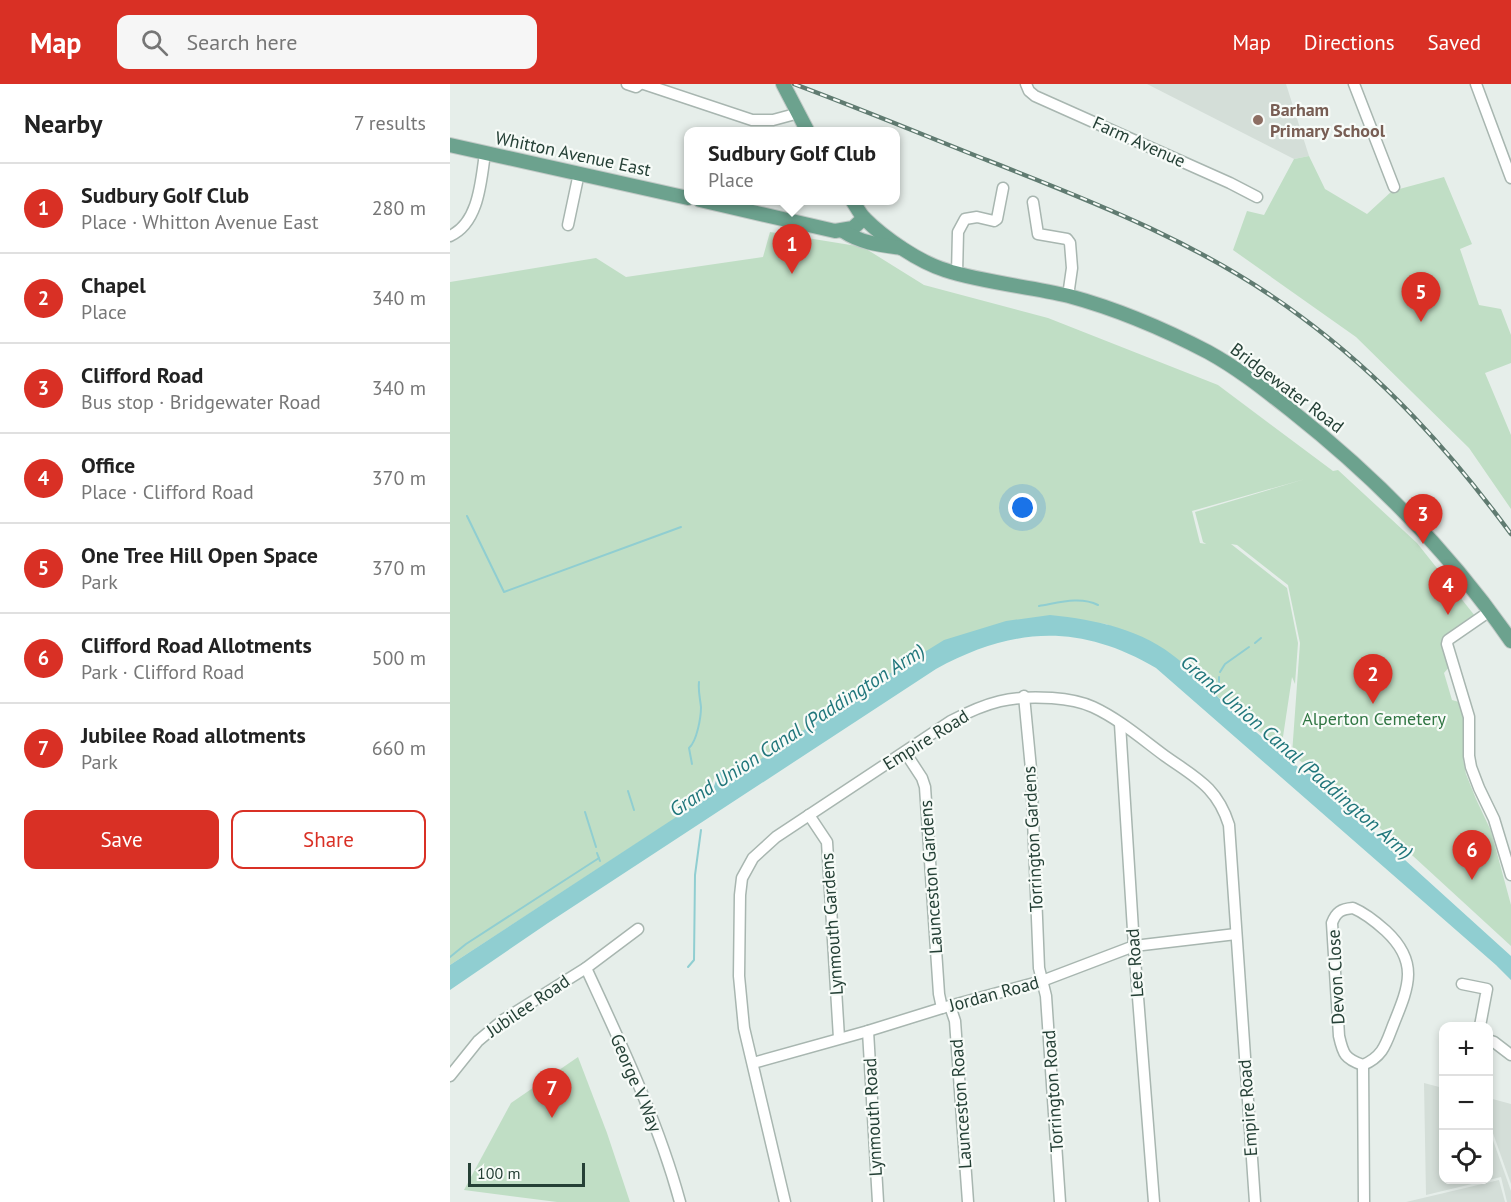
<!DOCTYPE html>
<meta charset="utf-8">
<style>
body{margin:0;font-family:"PT Sans",sans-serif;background:#f6f6f6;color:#222}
.controls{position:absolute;right:18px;bottom:18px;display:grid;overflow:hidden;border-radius:12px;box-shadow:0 3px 9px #0003}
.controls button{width:54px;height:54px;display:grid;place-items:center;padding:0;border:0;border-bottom:2px solid #e0e0e0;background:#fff;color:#222;font:30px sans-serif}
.scale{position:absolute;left:18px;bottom:15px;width:117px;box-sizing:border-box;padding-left:6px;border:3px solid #254036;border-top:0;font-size:16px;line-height:21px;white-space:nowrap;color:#254036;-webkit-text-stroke:4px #f7fbf8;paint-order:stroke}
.you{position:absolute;left:573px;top:424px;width:21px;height:21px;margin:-15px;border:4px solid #fff;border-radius:50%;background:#1a73e8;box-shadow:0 0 0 9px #1a73e833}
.badge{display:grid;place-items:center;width:39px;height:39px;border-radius:50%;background:#d93025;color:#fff;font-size:20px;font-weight:700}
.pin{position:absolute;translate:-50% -50px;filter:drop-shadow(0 2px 3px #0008)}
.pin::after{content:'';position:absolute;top:32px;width:21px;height:18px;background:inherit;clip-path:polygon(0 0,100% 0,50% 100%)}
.popup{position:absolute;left:234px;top:43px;width:216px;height:78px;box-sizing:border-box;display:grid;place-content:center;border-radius:12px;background:#fff;filter:drop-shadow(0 2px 4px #0005);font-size:20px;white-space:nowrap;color:#767676}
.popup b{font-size:22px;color:#222}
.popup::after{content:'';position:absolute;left:50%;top:100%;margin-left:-12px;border:12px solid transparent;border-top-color:#fff}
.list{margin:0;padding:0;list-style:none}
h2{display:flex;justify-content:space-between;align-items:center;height:78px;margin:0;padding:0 24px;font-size:26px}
h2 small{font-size:20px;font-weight:400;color:#767676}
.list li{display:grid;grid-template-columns:39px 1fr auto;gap:18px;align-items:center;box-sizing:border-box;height:90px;padding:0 24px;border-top:2px solid #e0e0e0}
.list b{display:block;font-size:22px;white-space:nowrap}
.list p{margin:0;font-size:20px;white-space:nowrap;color:#767676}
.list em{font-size:20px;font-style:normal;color:#767676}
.actions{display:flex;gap:12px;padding:18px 24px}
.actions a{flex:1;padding:14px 0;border:2px solid #d93025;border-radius:12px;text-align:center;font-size:21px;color:#d93025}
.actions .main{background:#d93025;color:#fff}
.icon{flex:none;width:33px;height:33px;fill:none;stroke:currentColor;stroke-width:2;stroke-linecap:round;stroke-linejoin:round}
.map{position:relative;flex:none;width:1061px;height:1118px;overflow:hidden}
header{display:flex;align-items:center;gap:36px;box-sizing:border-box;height:84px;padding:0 30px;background:#d93025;color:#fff}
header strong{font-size:28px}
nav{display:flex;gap:33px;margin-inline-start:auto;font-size:21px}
.search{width:420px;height:54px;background:#f6f6f6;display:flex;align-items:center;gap:15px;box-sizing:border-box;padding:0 21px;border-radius:12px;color:#767676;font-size:22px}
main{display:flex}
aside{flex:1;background:#fff}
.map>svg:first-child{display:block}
.built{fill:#d4ded8}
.green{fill:#c0dec5;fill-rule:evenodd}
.water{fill:#90ced1}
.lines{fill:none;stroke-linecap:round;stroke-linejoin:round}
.stream{stroke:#90ced1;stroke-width:2}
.minor-casing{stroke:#a8b6b0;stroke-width:13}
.major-casing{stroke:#c2cac7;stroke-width:16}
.minor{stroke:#fff;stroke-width:10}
.major{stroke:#6ca28e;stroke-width:14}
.rail-casing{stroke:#607b71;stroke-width:4.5}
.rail{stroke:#f7fbf8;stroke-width:2;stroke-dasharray:7;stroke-linecap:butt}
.education-dot{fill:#8d6e63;stroke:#f7fbf8;stroke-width:2}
.labels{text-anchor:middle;stroke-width:4.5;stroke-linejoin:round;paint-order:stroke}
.education-label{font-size:18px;font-weight:bold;fill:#785e54;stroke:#f7fbf8;text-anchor:start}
.street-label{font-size:18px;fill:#254036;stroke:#f7fbf8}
.park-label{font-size:18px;fill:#307643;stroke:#f7fbf8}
.water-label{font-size:20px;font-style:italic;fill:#20767b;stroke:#f7fbf8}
</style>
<header>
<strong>Map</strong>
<div class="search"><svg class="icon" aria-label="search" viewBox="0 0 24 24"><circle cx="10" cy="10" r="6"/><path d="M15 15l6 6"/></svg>Search here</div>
<nav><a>Map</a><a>Directions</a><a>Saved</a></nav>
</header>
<main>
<aside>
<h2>Nearby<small>7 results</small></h2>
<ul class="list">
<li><span class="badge">1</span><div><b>Sudbury Golf Club</b><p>Place · Whitton Avenue East</p></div><em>280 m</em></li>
<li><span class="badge">2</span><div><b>Chapel</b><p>Place</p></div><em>340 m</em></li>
<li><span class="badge">3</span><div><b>Clifford Road</b><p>Bus stop · Bridgewater Road</p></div><em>340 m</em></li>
<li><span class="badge">4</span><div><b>Office</b><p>Place · Clifford Road</p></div><em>370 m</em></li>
<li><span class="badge">5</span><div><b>One Tree Hill Open Space</b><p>Park</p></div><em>370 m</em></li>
<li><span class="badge">6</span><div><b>Clifford Road Allotments</b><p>Park · Clifford Road</p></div><em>500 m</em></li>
<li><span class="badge">7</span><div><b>Jubilee Road allotments</b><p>Park</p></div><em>660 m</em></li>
</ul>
<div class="actions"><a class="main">Save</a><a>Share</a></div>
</aside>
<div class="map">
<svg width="1061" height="1118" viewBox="0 0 1061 1118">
<rect width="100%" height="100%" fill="#e6eeea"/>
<!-- built -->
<g class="built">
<polygon points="697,0 836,0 859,72 844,75"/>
<polygon points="974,999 993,1004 994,1096 1038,1096 1039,1045 1061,1107 1061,1118 1057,1118 1051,1093 976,1111"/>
<polygon points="1039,1014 1061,1020 1061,1100 1039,1038"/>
<polygon points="1049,1096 1055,1118 956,1118"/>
</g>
<!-- green -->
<g class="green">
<polygon points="859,72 875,105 917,130 942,107 994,93 1022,160 1010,165 1029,221 1051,225 1061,251 1061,279 1035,289 1061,351 1061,425 1019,364 906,253 783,166 797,127 814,131 844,75"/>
<path d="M320 148 413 163 474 201 598 234 768 301 883 387 888 386 967 459 1025 532 992 555 1000 582 994 589 1002 616 1009 618 1013 634V675L1016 690 1026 715 1041 747 1061 821V862L963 772 842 670 850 559 838 501 787 461 781 460 837 504 848 559 845 600 842 593 831 666 773 617 702 562 656 540 583 534 520 549 294 691H265L258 713 0 881V198L146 174 176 193 313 173ZM855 395 745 428 753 458 756 460 750 459 742 427Z"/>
<polygon points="128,973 157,1049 180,1118 107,1118 14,1106 61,1019"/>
</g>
<!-- water -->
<path class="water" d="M600 531C647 536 692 545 729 576 748 591 764 610 782 627 806 649 832 669 856 690H860L1061 872V896L1046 881 706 584C629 539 563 543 486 585L98 839 0 906V881L240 724 262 708 269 688 275 687 282 692 287 691 410 608 494 556 556 537Z"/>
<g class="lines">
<!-- stream -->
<g class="stream">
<polyline points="17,432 54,508 231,443"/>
<path d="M589 522C608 519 630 512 648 521"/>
<polyline points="805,559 811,554"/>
<polyline points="770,588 775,580 799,563"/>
<polyline points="769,601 769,593"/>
<path d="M242 680 239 664C247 657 251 633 251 623 250 614 248 607 249 598"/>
<polyline points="178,707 184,726"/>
<polyline points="135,728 146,763"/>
<polyline points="147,769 150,777"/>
<polyline points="0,873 16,860 149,774"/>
<polyline points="238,883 244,876 245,791 251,746"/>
</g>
<!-- minor casing -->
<g class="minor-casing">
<g id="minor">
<polyline points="177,0 186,3 190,0"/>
<polyline points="194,0 302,36 323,36 349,29"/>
<polyline points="576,0 579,7 585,12 780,99 807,113"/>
<polyline points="904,0 944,103"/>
<polyline points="1026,0 1061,94"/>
<polyline points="583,118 588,150 617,155 620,159 622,184 618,212"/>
<polyline points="118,141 129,89"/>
<path d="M0 152C29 139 31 97 35 69"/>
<polyline points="507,190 508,148 515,135 527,133 544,137 547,135 553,104"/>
<polyline points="1040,527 998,556 997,560 1019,633 1019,672 1021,683 1029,704 1044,735 1061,791"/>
<polyline points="574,612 581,685 589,884 596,912 610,1118"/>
<polyline points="670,640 684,862 704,1118"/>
<polyline points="455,668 472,694 475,703 489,910 492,924"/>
<polyline points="359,731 377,758 389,954"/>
<path d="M903 824C915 829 926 838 936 847 969 878 959 902 944 939 936 959 934 972 913 981 895 975 893 970 889 952L882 839C886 828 891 825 903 824Z"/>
<path d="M136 884C171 960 208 1037 230 1118"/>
<polyline points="1012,900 1037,905 1030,942"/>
<polyline points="500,922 505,937 518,1118"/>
<polyline points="418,947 428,1118"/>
<polyline points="1038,956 1044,958 1061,971"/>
<polyline points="303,979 418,947 492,924 592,897 684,862 786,850"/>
<polyline points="913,981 914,1118"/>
<polyline points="0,992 28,957 53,936 136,884 188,845"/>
<path d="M335 1118 294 944 289 892 290 811 292 794 303 774 326 753 501 637C537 618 561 611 602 614 616 615 630 617 643 623 669 635 692 655 715 672 746 694 767 703 779 741L805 1118"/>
</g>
</g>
<!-- major casing -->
<g class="major-casing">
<g id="major">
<polyline points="333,0 358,48"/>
<polyline points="0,61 238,114"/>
<polyline points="250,116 385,147 403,144 414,134"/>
<path d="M402 116C406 122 410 130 415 135 434 154 469 178 495 186 535 199 578 202 619 212 667 225 714 245 758 268 789 285 815 306 843 328 925 393 1001 470 1061 557"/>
<path d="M393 147C411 159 430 161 451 164"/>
</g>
</g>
<!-- minor -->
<use href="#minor" class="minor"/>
<!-- major -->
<use href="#major" class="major"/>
<!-- rail casing -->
<g class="rail-casing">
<path id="rail" d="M344 0C408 24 471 50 534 75 644 118 755 161 850 232 933 293 1000 367 1061 450"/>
</g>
<!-- rail -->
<use href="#rail" class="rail"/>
</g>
<!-- markers -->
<circle class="education-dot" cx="808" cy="36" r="6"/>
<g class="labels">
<!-- education labels -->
<g class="education-label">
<text x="820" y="32">Barham<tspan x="820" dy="21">Primary School</tspan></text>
</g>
<!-- street labels -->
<g class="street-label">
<text transform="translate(689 58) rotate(24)" y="6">Farm Avenue</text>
<text transform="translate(123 70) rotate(12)" y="6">Whitton Avenue East</text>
<text transform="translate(837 304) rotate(37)" y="6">Bridgewater Road</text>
<text transform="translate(476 656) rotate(-32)" y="6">Empire Road</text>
<text transform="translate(583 755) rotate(-93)" y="6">Torrington Gardens</text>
<text transform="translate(481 793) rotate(-94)" y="6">Launceston Gardens</text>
<text transform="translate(382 840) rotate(-94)" y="6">Lynmouth Gardens</text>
<text transform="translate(685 879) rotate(-94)" y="6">Lee Road</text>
<text transform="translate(886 893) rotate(-93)" y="6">Devon Close</text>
<text transform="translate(544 910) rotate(-15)" y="6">Jordan Road</text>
<text transform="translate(78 922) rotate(-34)" y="6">Jubilee Road</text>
<text transform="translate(186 999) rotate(67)" y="6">George V Way</text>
<text transform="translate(603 1007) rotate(-94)" y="6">Torrington Road</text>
<text transform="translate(511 1020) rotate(-94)" y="6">Launceston Road</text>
<text transform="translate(798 1024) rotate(-94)" y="6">Empire Road</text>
<text transform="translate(423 1033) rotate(-93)" y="6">Lynmouth Road</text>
</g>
<!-- park labels -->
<g class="park-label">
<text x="924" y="641">Alperton Cemetery</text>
</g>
<!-- water labels -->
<g class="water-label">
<text transform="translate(347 646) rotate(-33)" y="7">Grand Union Canal (Paddington Arm)</text>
<text transform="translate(847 673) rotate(41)" y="7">Grand Union Canal (Paddington Arm)</text>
</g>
</g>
</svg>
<div class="controls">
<button>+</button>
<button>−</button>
<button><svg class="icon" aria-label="locate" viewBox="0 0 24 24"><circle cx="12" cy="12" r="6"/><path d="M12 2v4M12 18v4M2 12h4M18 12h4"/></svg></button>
</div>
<div class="scale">100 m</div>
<div class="you"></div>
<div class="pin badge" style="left:342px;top:190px">1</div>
<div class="popup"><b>Sudbury Golf Club</b>Place</div>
<div class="pin badge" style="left:923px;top:620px">2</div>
<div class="pin badge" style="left:973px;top:460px">3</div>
<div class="pin badge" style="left:998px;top:531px">4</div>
<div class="pin badge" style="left:971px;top:238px">5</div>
<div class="pin badge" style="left:1022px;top:796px">6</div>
<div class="pin badge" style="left:102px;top:1034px">7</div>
</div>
</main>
